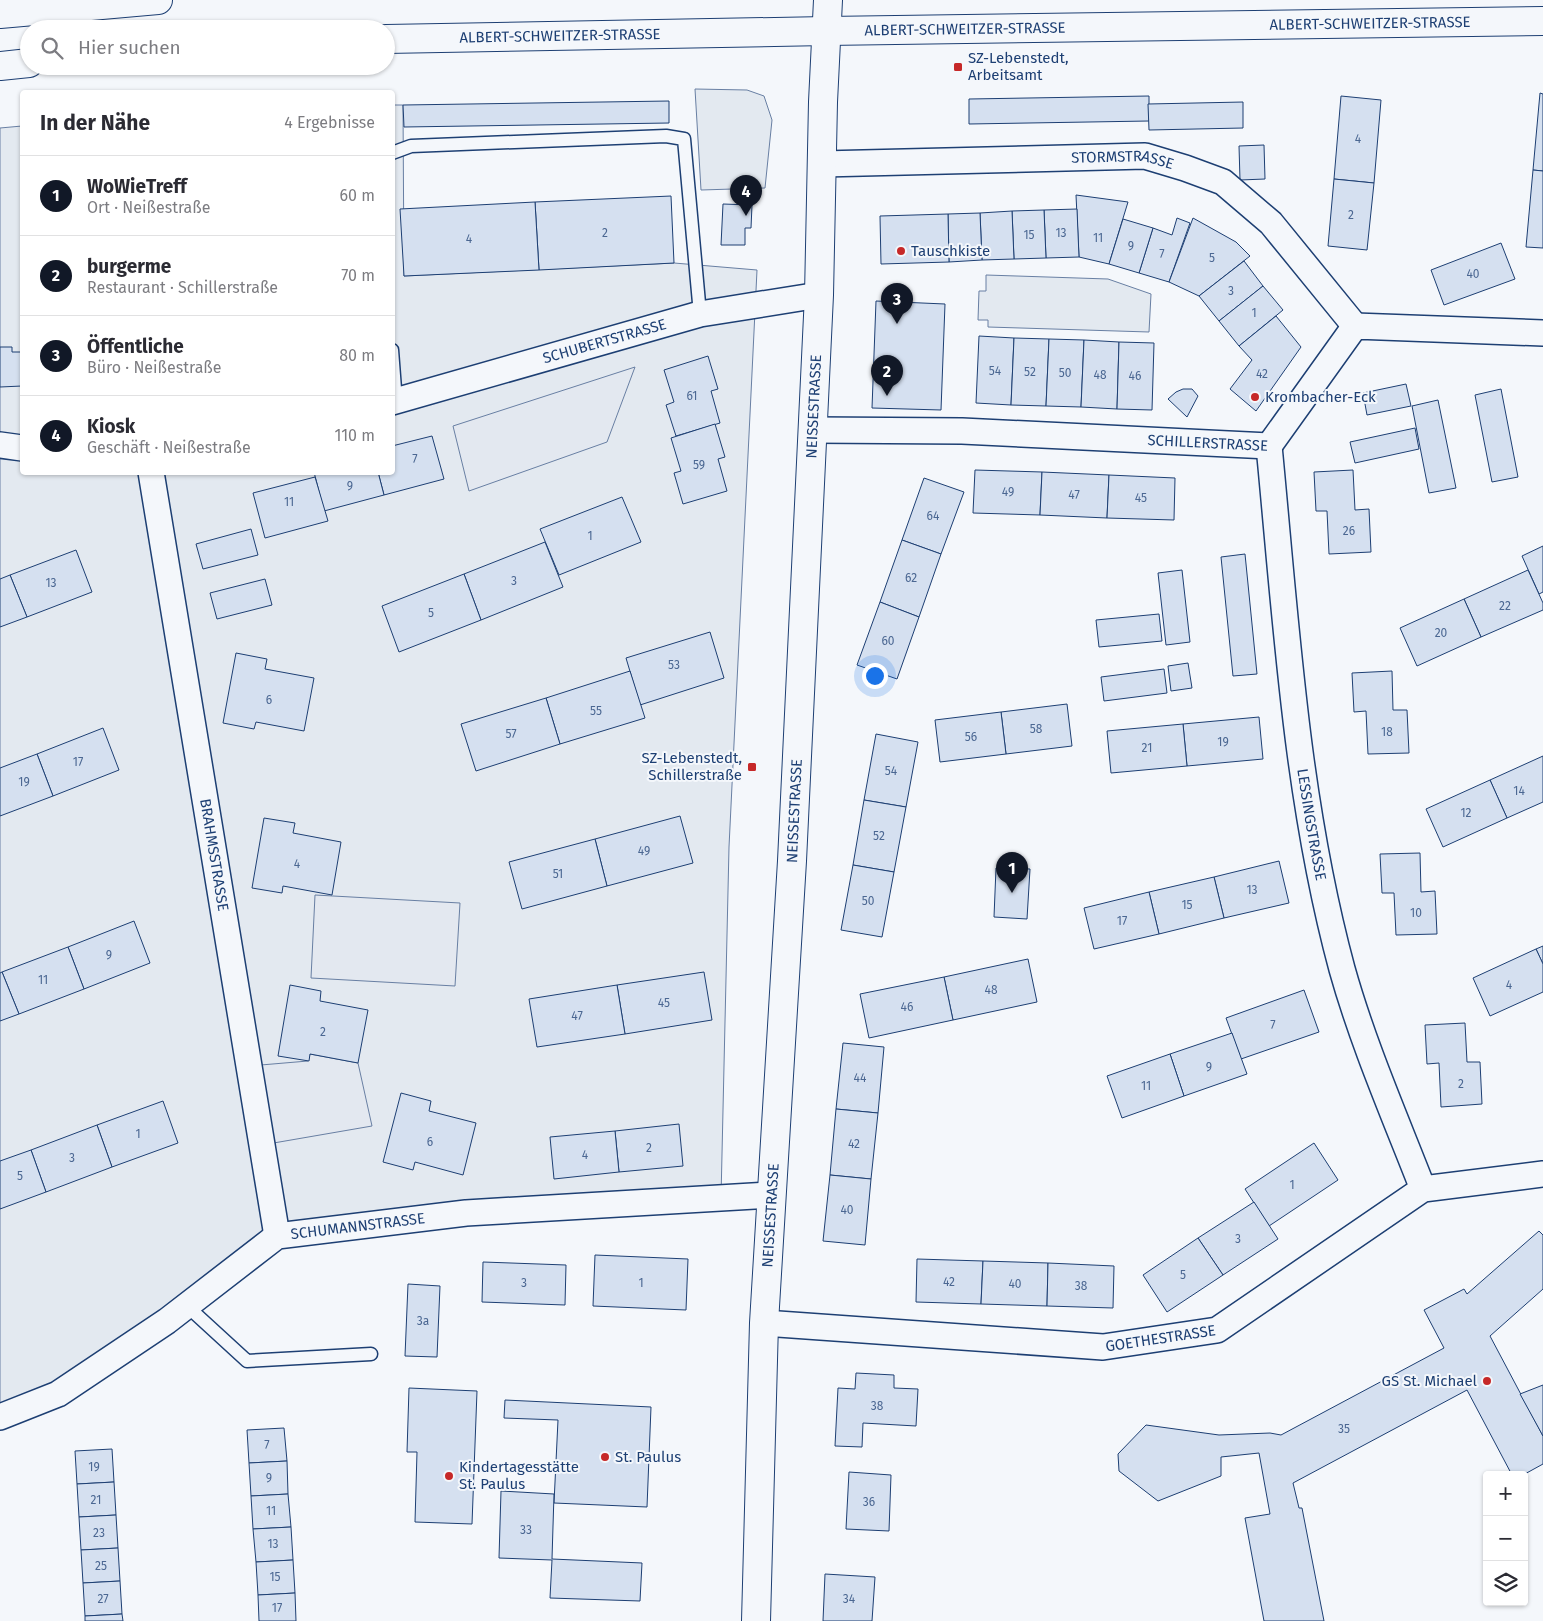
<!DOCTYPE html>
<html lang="de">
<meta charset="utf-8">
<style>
body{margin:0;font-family:"Fira Sans",sans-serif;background:#f2f2f3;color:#2b2b33}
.controls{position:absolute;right:15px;bottom:15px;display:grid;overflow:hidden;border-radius:5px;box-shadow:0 1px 4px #0004}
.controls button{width:45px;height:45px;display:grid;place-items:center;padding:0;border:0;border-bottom:1px solid #e1e1e2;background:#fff;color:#2b2b33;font:25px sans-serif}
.you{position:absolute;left:874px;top:675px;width:18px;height:18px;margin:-12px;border:4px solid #fff;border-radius:50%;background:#1a73e8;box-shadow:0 0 0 8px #1a73e833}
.badge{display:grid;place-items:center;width:32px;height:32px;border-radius:50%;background:#111827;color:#fff;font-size:16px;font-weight:700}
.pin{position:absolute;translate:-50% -41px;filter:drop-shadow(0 1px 2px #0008)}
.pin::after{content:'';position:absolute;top:26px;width:18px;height:15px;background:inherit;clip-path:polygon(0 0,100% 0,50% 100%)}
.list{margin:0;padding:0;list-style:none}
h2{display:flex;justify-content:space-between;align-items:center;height:65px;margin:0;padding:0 20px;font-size:21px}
h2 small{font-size:16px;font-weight:400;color:#7c7c81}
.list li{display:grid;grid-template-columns:32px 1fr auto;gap:15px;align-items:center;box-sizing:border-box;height:80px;padding:0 20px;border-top:1px solid #e1e1e2}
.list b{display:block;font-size:19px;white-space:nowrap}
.list p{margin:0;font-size:16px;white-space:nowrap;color:#7c7c81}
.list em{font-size:16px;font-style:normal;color:#7c7c81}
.icon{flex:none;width:28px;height:28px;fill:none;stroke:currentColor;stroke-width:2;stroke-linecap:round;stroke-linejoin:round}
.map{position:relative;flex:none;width:1543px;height:1621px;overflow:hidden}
.search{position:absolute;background:#fff;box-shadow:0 1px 4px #0004;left:20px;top:20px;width:375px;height:55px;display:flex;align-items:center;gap:12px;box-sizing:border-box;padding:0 18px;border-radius:28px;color:#7c7c81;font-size:19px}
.panel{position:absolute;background:#fff;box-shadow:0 1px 4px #0004;left:20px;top:90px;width:375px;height:385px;border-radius:5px}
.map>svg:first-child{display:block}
.green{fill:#e3e9f0;stroke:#687fa3}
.parking{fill:#e3e8f0;stroke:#687fa3}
.building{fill:#d5e0f0;stroke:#1d3f73}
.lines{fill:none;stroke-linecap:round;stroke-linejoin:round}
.service-casing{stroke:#1d3f73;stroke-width:15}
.minor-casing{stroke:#1d3f73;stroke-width:28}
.tertiary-casing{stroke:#1d3f73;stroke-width:30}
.secondary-casing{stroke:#1d3f73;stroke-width:30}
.service{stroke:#f4f7fb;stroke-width:12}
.minor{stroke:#f4f7fb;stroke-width:25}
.tertiary{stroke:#f4f7fb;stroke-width:28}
.secondary{stroke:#f4f7fb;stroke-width:28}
.poi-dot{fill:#c62828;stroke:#f4f7fb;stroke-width:2}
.labels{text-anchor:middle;stroke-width:4;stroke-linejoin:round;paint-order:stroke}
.number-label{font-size:12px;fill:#4b6792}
.street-label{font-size:15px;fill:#1d3f73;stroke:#f4f7fb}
.poi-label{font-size:15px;fill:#1d3f73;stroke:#f4f7fb;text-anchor:start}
</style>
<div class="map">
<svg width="1543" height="1621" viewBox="0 0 1543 1621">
<rect width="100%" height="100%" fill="#f4f7fb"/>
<!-- green -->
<g class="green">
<polygon points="695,89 747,90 764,96 772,120 765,188 701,190"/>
<polygon points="393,105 403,105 404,276 674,263 757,270 729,847 721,1198 277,1236 167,1321 0,1417 0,128 22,126 22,472 392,472"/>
<polygon points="986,275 1108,279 1151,294 1149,332 988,327 988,320 978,320 979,291 986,291"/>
</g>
<!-- parking -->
<g class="parking">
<polygon points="635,367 607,442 469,491 453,426"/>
<polygon points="315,895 460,903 455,986 311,978"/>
<polygon points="310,1054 358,1063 372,1126 262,1145 249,1066 308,1061"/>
</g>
<!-- building -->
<g class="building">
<polygon points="1540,93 1543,94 1543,171 1533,170"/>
<polygon points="1149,96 1149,121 969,124 969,99"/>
<polygon points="1341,96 1381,100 1374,183 1334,179"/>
<polygon points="669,101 669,123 404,127 403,105"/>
<polygon points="1243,102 1243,128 1149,130 1148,104"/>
<polygon points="1264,145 1265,179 1240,180 1239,146"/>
<polygon points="1533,170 1543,171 1543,248 1526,247"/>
<polygon points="1334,179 1374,183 1367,250 1328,246"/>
<polygon points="1076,195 1128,202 1109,264 1079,257"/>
<polygon points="671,196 674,263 539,270 535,202"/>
<polygon points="535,202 539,270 404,276 400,209"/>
<polygon points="723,204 752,205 751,228 745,228 745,245 721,245"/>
<polygon points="1077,209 1079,257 1046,258 1044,210"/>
<polygon points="1044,210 1046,258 1014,259 1012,211"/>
<polygon points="1012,211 1014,259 982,260 980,213"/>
<polygon points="980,213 982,260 949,262 948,214"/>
<polygon points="948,214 949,262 881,264 880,216"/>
<polygon points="1177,218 1190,223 1169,282 1139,273 1153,228 1172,235"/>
<polygon points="1193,218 1236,242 1250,256 1199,296 1169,282"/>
<polygon points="1123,219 1153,228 1139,273 1109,264"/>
<polygon points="1501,243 1515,279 1444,305 1431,270"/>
<polygon points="1244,261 1263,286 1219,321 1199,296"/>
<polygon points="1263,286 1283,310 1239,346 1219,321"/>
<polygon points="876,301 945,304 941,410 872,408"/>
<polygon points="1276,316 1301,347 1256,411 1230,389 1252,360 1239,346"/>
<polygon points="979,336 1014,338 1011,405 976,403"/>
<polygon points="1014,338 1049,339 1046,406 1011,405"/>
<polygon points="1049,339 1084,340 1081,407 1046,406"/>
<polygon points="1084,340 1119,342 1117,409 1081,407"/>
<polygon points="1119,342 1154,343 1152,410 1117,409"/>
<polygon points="0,347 12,347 12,352 22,352 22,386 0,387"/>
<polygon points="708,356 718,389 711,391 720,423 676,436 666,405 674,402 664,370"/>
<polygon points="1406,384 1411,406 1367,415 1363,393"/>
<polygon points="1183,389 1192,389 1198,396 1187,417 1168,399 1176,392"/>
<polygon points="1501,389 1518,477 1492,482 1475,395"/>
<polygon points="1438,400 1456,488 1429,493 1412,406"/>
<polygon points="715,424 725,457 718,459 727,491 683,504 674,473 681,471 671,438"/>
<polygon points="1415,428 1419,449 1355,463 1350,442"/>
<polygon points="432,436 444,479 384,495 378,472 392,472 392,446"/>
<polygon points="975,470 1042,472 1040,515 973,513"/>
<polygon points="1353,470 1355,510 1369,509 1371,552 1329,554 1327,511 1316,511 1314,472"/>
<polygon points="314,472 378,472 384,495 324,511"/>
<polygon points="1042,472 1109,475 1107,518 1040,515"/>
<polygon points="1109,475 1175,478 1174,520 1107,518"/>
<polygon points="315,477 328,521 265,538 253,493"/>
<polygon points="924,478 964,492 941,554 902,540"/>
<polygon points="622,497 641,542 559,575 540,529"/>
<polygon points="251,529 258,555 203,569 196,544"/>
<polygon points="902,540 941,554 919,617 880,602"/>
<polygon points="545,542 563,587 481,620 464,574"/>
<polygon points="1543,546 1543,592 1539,594 1522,556"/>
<polygon points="76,550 92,592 27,617 10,575"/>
<polygon points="1245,554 1257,674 1233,676 1221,557"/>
<polygon points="1182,570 1190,642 1166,645 1158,573"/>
<polygon points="1528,570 1543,603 1543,610 1481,637 1464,599"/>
<polygon points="464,574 481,620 399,652 382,606"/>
<polygon points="10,575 27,617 0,627 0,579"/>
<polygon points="265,579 272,605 217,619 210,593"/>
<polygon points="1464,599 1481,637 1417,666 1400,628"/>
<polygon points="880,602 919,617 897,679 857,665"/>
<polygon points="1159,614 1162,641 1099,647 1096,620"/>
<polygon points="710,632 724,678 640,705 626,658"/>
<polygon points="236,653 267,659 265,669 314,678 304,731 256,722 254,729 223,723"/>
<polygon points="1188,663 1192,688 1171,691 1168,666"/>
<polygon points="1164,669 1167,693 1104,701 1101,677"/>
<polygon points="630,671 645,718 560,744 546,698"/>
<polygon points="1392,671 1393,710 1407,710 1409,753 1368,754 1366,711 1354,712 1352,673"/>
<polygon points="546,698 560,744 476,771 461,724"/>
<polygon points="1067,704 1072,746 1006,754 1001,712"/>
<polygon points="1001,712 1006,754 940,762 935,720"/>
<polygon points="1259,717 1263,759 1187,766 1183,724"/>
<polygon points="1183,724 1187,766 1111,773 1107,731"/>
<polygon points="103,728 119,770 53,796 37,754"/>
<polygon points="876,734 918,742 906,807 864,800"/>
<polygon points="37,754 53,796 0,816 0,768"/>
<polygon points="1543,756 1543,802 1507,818 1490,780"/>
<polygon points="1490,780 1507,818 1443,847 1426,809"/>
<polygon points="864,800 906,807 894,872 853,865"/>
<polygon points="680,816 693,863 607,886 595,839"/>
<polygon points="264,818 295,823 293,833 341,842 332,895 283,886 282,893 252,888"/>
<polygon points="595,839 607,886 522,909 509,862"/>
<polygon points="1420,853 1421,892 1435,891 1437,934 1396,935 1394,893 1382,893 1380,854"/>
<polygon points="1279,861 1289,903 1224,918 1214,877"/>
<polygon points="853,865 894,872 882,937 841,930"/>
<polygon points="996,868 1030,869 1027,919 994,917"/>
<polygon points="1214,877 1224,918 1159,934 1149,892"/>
<polygon points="1149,892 1159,934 1094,949 1084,908"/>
<polygon points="134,921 150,963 84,989 68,947"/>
<polygon points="1543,946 1543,964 1536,949"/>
<polygon points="68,947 84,989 19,1014 2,972"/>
<polygon points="1536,949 1543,964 1543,992 1490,1016 1473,978"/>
<polygon points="1028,959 1037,1002 953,1020 944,977"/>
<polygon points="2,972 19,1014 0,1021 0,973"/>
<polygon points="704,972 712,1020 625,1034 617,985"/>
<polygon points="944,977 953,1020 869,1038 860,994"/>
<polygon points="290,985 321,991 320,1001 368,1010 358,1063 310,1054 309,1061 278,1056"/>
<polygon points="617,985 625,1034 537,1047 529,999"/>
<polygon points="1304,990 1319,1032 1241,1059 1226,1018"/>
<polygon points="1465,1023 1467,1062 1480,1062 1482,1104 1441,1107 1439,1063 1427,1064 1425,1025"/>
<polygon points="1232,1033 1247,1074 1184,1096 1170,1054"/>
<polygon points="843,1043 884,1047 878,1113 836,1109"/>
<polygon points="1170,1054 1184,1096 1122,1118 1107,1076"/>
<polygon points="401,1093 431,1101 429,1111 476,1123 463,1175 415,1162 413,1170 383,1162"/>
<polygon points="163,1101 178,1143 112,1167 97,1125"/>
<polygon points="836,1109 878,1113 871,1179 830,1175"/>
<polygon points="679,1124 683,1166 619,1172 615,1131"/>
<polygon points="97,1125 112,1167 46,1192 31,1150"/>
<polygon points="615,1131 619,1172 554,1179 550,1137"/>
<polygon points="1314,1143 1338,1180 1269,1226 1245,1189"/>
<polygon points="31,1150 46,1192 0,1209 0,1161"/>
<polygon points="830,1175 871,1179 865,1245 823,1241"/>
<polygon points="1254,1202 1278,1239 1223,1275 1198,1238"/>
<polygon points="1539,1231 1543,1235 1543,1289 1490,1336 1543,1436 1543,1464 1523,1475 1512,1475 1467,1390 1293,1483 1299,1508 1302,1508 1324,1621 1264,1621 1245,1518 1270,1514 1259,1453 1221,1457 1221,1476 1158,1501 1119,1471 1118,1454 1146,1425 1219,1435 1270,1433 1281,1435 1444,1348 1424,1310 1464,1289 1467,1294"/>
<polygon points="1198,1238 1223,1275 1167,1312 1143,1275"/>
<polygon points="595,1255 688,1259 686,1310 593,1306"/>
<polygon points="917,1259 983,1261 981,1304 916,1302"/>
<polygon points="983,1261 1048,1263 1047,1306 981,1304"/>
<polygon points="483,1262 566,1265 565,1305 482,1302"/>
<polygon points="1048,1263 1114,1266 1113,1308 1047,1306"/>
<polygon points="408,1284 440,1286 437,1357 405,1356"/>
<polygon points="856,1373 894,1375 894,1388 918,1389 916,1426 863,1423 862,1447 835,1446 838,1388 855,1389"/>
<polygon points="1543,1385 1543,1436 1520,1394"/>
<polygon points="409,1388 477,1391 472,1524 415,1522 417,1452 407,1452"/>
<polygon points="505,1400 651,1407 647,1507 554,1503 558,1420 504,1418"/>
<polygon points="284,1428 287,1461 249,1463 247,1430"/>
<polygon points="112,1449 114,1482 77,1484 75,1451"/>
<polygon points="287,1461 288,1494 251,1496 249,1463"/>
<polygon points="849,1472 891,1475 889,1531 846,1529"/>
<polygon points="114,1482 116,1515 79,1517 77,1484"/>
<polygon points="501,1491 554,1494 552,1559 642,1563 640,1601 550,1598 552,1560 499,1558"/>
<polygon points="288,1494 291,1527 253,1529 251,1496"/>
<polygon points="116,1515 118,1548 81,1550 79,1517"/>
<polygon points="291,1527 293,1560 256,1562 253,1529"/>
<polygon points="118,1548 120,1581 83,1583 81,1550"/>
<polygon points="293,1560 295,1593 258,1595 256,1562"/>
<polygon points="825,1574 875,1577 872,1621 823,1621"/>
<polygon points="120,1581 122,1614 85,1616 83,1583"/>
<polygon points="295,1593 296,1621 259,1621 258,1595"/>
<polygon points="122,1614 123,1621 85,1621 85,1616"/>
</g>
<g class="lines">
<!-- service casing -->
<g class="service-casing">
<g id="service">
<polyline points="392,153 411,146 666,136 684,139 700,314"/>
<polyline points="392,350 396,402"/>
<polyline points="187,1306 247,1361 371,1354"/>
</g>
</g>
<!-- minor casing -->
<g class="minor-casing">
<g id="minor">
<path id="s1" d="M822 164 1145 156 1185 168 1223 182 1271 223 1355 326"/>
<path id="s2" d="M392 402 700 314 819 295"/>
<path id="s3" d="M813 430 962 431 1269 446 1355 326 1543 333"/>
<polyline points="0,445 22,448"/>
<path id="s4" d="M1269 446C1286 621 1296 799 1342 969 1363 1044 1395 1117 1423 1189"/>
<path id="s5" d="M151 472 277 1236"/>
<path id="s6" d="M764 1323 1103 1347 1217 1330 1423 1189 1543 1174"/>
<path id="s7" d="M0 1417 58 1394 167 1321 277 1236 466 1213 770 1195"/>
</g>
</g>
<!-- tertiary casing -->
<g class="tertiary-casing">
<g id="tertiary">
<path id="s8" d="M826 31 1543 21"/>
<path id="s9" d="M756 1621 764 1323 792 861 819 295 823 102 828 0"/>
</g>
</g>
<!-- secondary casing -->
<g class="secondary-casing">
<g id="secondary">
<polyline points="0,14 158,0"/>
<path id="s10" d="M386 39 826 31"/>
<polyline points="0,66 29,63"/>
</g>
</g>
<!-- service -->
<use href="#service" class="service"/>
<!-- minor -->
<use href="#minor" class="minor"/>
<!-- tertiary -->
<use href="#tertiary" class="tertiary"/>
<!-- secondary -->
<use href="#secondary" class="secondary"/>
</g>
<!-- markers -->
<g class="poi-dot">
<rect x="953" y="62" width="10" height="10" rx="2.5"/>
<circle cx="901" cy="251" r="5"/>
<circle cx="1255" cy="397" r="5"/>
<rect x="747" y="762" width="10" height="10" rx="2.5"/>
<circle cx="1487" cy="1381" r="5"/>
<circle cx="605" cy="1457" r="5"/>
<circle cx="449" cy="1476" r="5"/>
</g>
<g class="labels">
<!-- number labels -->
<g class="number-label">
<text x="1358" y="143">4</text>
<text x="1351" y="219">2</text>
<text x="605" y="237">2</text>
<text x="1061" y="237">13</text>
<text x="1029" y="239">15</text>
<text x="1098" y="242">11</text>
<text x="469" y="243">4</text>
<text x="1131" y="250">9</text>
<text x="1162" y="258">7</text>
<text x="1212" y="262">5</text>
<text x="1473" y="278">40</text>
<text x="1231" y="295">3</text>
<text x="1254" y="317">1</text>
<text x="995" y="375">54</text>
<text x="1030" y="376">52</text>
<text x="1065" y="377">50</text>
<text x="1262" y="378">42</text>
<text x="1100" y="379">48</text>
<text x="1135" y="380">46</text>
<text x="692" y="400">61</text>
<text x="415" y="463">7</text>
<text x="699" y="469">59</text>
<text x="350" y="490">9</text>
<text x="1008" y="496">49</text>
<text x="1074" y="499">47</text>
<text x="1141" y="502">45</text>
<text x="289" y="506">11</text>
<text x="933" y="520">64</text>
<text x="1349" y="535">26</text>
<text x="590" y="540">1</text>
<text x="911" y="582">62</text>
<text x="514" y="585">3</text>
<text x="51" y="587">13</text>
<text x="1505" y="610">22</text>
<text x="431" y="617">5</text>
<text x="1441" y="637">20</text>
<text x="888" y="645">60</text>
<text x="674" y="669">53</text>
<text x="269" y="704">6</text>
<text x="596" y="715">55</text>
<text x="1036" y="733">58</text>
<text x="1387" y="736">18</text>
<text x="511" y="738">57</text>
<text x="971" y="741">56</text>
<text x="1223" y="746">19</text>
<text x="1147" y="752">21</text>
<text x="78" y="766">17</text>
<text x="891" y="775">54</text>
<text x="24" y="786">19</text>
<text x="1519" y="795">14</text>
<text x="1466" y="817">12</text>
<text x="879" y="840">52</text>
<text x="644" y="855">49</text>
<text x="297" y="868">4</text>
<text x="558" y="878">51</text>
<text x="1252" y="894">13</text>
<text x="868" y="905">50</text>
<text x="1187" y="909">15</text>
<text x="1416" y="917">10</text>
<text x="1122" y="925">17</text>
<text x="109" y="959">9</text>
<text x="43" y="984">11</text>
<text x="1509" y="989">4</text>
<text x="991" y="994">48</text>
<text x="664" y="1007">45</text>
<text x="907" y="1011">46</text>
<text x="577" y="1020">47</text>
<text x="1273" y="1029">7</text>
<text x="323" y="1036">2</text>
<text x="1209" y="1071">9</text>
<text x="860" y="1082">44</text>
<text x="1461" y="1088">2</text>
<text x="1146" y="1090">11</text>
<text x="138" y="1138">1</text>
<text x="430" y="1146">6</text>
<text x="854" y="1148">42</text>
<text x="649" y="1152">2</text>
<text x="585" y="1159">4</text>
<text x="72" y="1162">3</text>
<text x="20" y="1180">5</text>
<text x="1292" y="1189">1</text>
<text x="847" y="1214">40</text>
<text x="1238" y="1243">3</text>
<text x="1183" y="1279">5</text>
<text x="949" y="1286">42</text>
<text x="524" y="1287">3</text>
<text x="641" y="1287">1</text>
<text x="1015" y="1288">40</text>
<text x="1081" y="1290">38</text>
<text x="423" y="1325">3a</text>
<text x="877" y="1410">38</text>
<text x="1344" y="1433">35</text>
<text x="267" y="1449">7</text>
<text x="94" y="1471">19</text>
<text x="269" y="1482">9</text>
<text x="96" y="1504">21</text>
<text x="869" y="1506">36</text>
<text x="271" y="1515">11</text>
<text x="526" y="1534">33</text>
<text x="99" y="1537">23</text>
<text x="273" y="1548">13</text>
<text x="101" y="1570">25</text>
<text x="275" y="1581">15</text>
<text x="103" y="1603">27</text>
<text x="849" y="1603">34</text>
<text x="277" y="1612">17</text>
</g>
<!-- street labels -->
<g class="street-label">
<text dy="5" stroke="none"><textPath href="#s8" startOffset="544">ALBERT-SCHWEITZER-STRASSE</textPath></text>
<text dy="5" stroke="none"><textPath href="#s8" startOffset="139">ALBERT-SCHWEITZER-STRASSE</textPath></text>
<text dy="5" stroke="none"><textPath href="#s10" startOffset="174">ALBERT-SCHWEITZER-STRASSE</textPath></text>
<text dy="5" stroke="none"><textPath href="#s1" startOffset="301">STORMSTRASSE</textPath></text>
<text dy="5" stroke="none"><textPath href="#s2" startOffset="221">SCHUBERTSTRASSE</textPath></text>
<text dy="5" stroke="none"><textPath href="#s9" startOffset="1216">NEISSESTRASSE</textPath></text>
<text dy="5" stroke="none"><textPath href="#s3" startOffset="395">SCHILLERSTRASSE</textPath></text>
<text dy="5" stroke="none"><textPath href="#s9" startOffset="811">NEISSESTRASSE</textPath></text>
<text dy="5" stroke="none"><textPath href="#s4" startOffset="381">LESSINGSTRASSE</textPath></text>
<text dy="5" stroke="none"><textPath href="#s5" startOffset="388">BRAHMSSTRASSE</textPath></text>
<text dy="5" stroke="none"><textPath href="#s9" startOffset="406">NEISSESTRASSE</textPath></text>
<text dy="5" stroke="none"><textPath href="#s7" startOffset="414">SCHUMANNSTRASSE</textPath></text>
<text dy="5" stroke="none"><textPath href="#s6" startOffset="398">GOETHESTRASSE</textPath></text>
</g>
<!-- poi labels -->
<g class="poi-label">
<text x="968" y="63">SZ-Lebenstedt,<tspan x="968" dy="17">Arbeitsamt</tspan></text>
<text x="911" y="256">Tauschkiste</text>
<text x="1265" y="402">Krombacher-Eck</text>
<text x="742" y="763" text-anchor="end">SZ-Lebenstedt,<tspan x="742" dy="17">Schillerstraße</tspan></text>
<text x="1477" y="1386" text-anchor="end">GS St. Michael</text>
<text x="615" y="1462">St. Paulus</text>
<text x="459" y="1472">Kindertagesstätte<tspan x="459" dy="17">St. Paulus</tspan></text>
</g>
</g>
</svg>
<div class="controls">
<button>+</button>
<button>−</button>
<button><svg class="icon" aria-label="layers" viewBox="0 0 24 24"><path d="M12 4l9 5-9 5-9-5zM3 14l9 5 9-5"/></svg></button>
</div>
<div class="you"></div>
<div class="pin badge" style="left:1012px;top:893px">1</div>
<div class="pin badge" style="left:887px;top:396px">2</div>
<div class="pin badge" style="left:897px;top:324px">3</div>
<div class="pin badge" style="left:746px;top:216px">4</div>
<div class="search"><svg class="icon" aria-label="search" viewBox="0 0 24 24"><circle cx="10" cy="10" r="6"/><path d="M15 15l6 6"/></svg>Hier suchen</div>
<section class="panel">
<h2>In der Nähe<small>4 Ergebnisse</small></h2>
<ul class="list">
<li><span class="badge">1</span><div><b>WoWieTreff</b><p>Ort · Neißestraße</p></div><em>60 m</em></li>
<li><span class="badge">2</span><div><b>burgerme</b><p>Restaurant · Schillerstraße</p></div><em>70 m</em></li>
<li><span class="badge">3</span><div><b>Öffentliche</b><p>Büro · Neißestraße</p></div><em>80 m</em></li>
<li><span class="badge">4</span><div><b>Kiosk</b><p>Geschäft · Neißestraße</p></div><em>110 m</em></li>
</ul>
</section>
</div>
